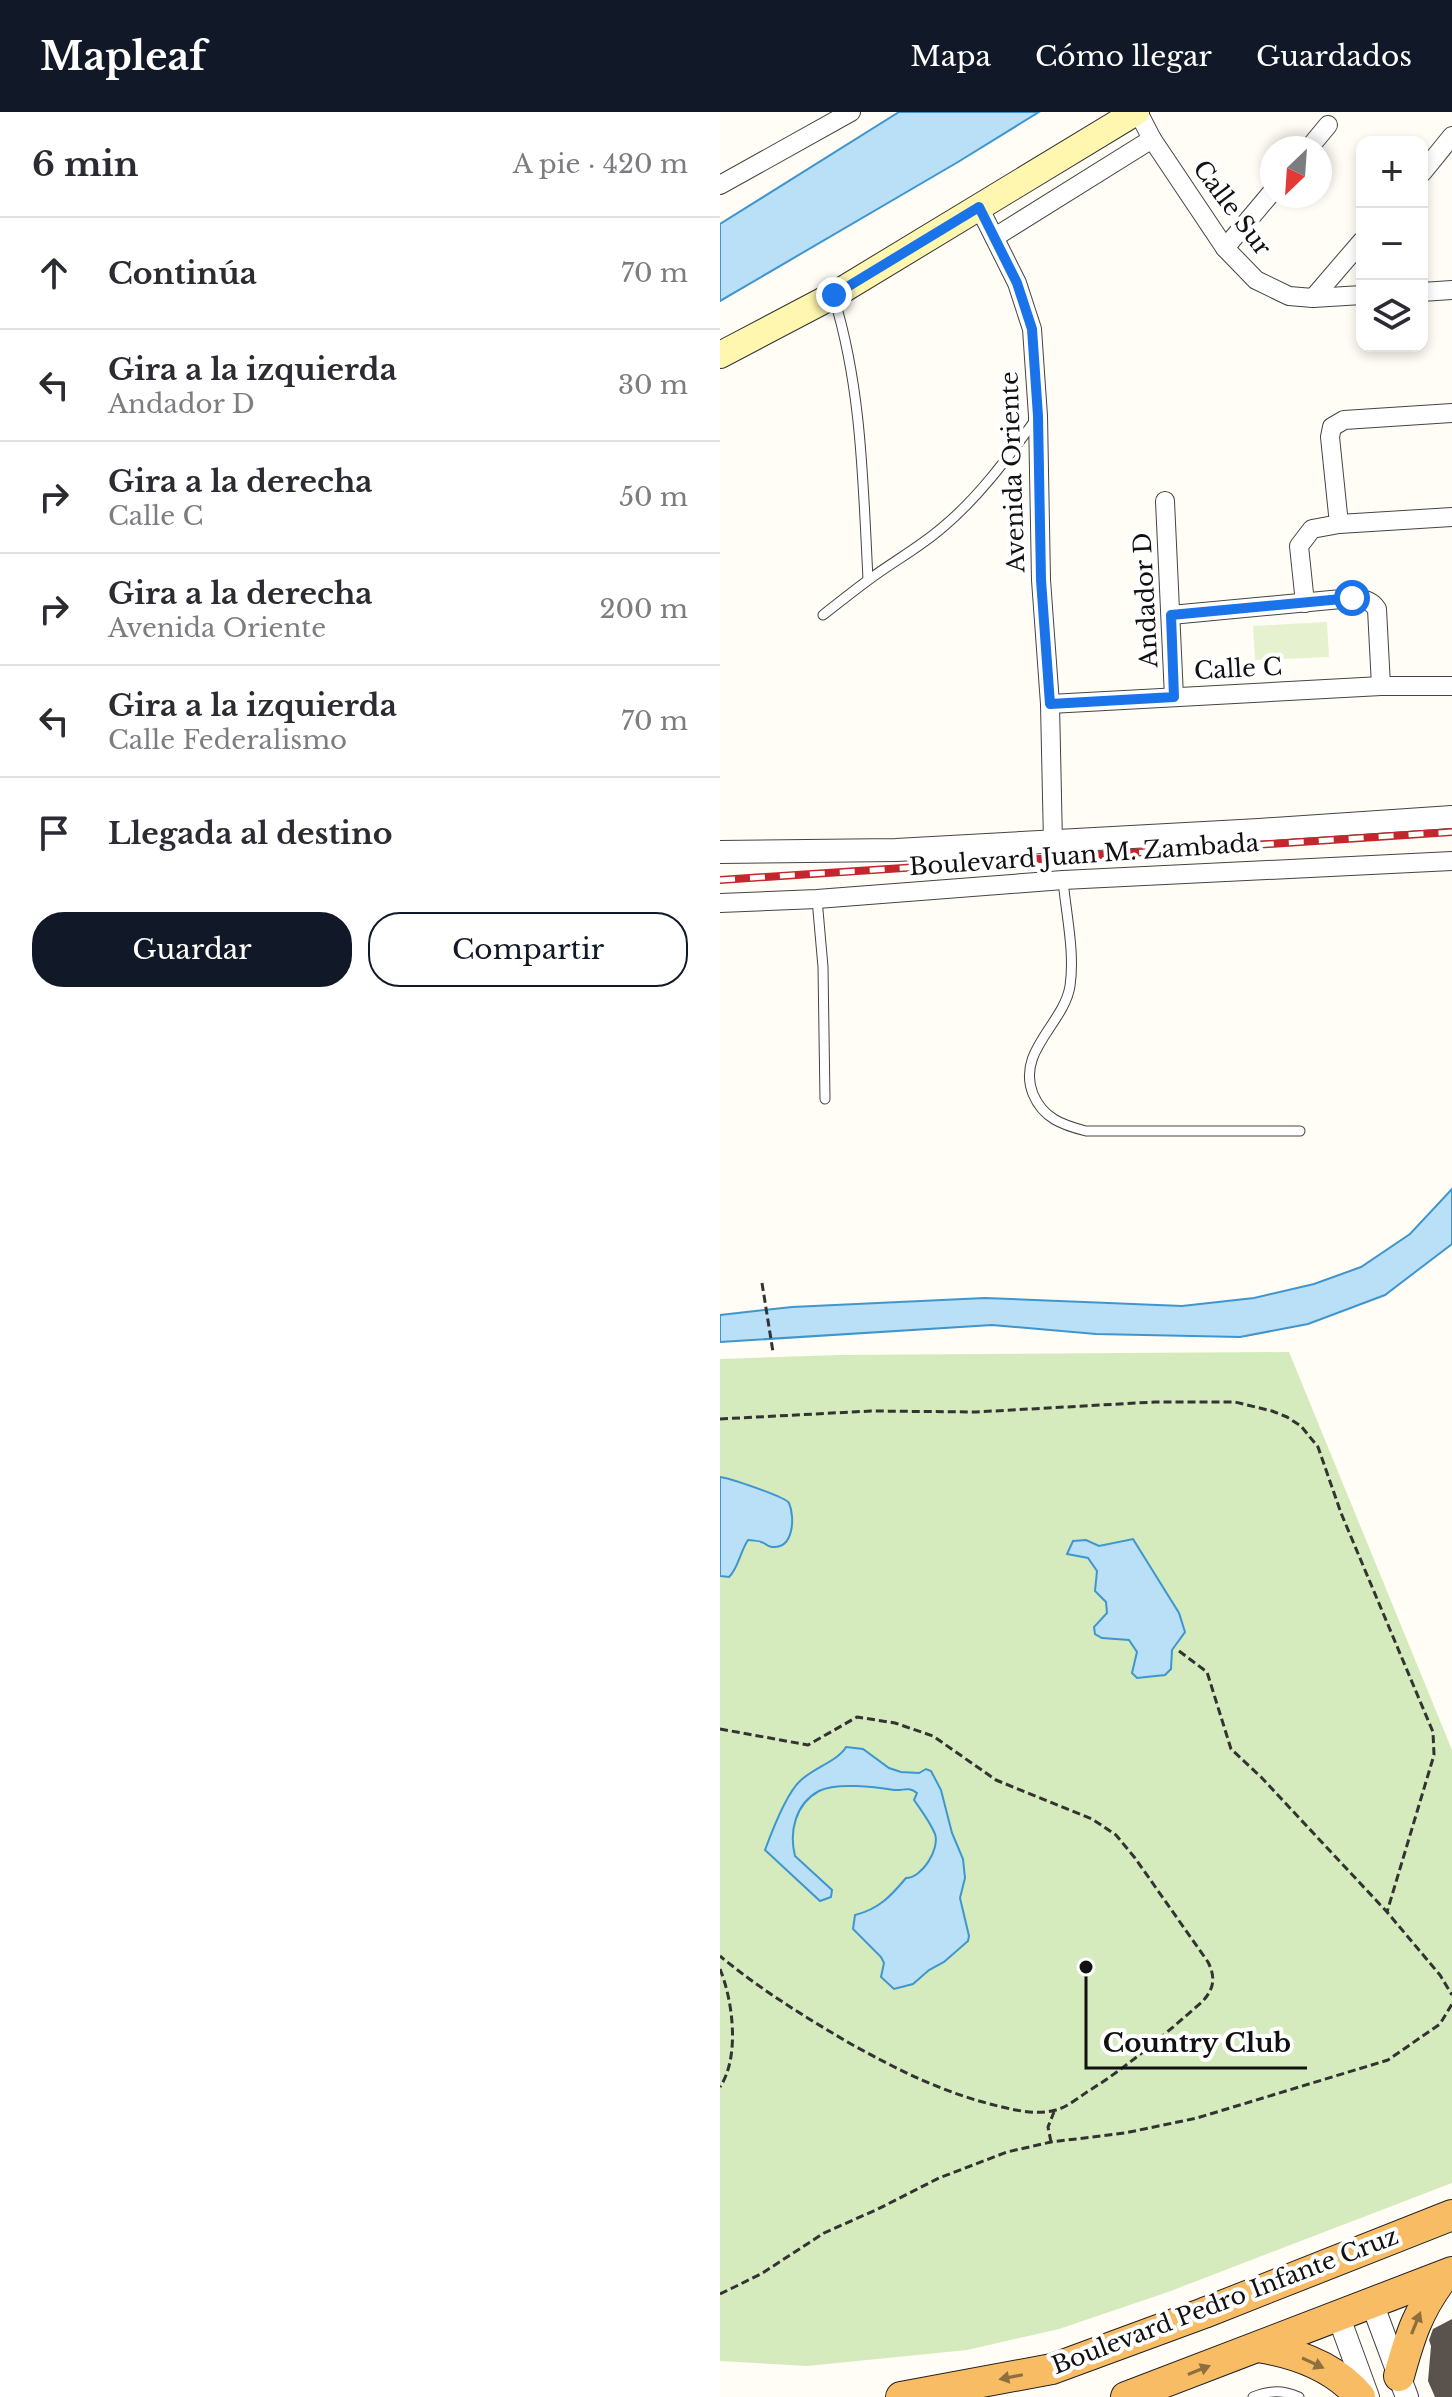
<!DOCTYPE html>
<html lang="es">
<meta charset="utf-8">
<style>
body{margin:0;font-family:"Libre Baskerville",serif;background:#f2f2f3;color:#2b2b33}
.controls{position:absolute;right:24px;top:24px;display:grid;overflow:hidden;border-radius:16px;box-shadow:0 4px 12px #0003}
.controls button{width:72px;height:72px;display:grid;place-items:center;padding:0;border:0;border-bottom:2px solid #e1e1e2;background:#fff;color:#2b2b33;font:40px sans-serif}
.compass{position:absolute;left:540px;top:24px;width:72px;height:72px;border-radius:50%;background:#fff;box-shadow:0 4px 12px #0003;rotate:205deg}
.stop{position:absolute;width:24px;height:24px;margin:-18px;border:6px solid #1a73e8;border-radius:50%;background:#fff}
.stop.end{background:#1a73e8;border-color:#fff;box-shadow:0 2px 8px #0008}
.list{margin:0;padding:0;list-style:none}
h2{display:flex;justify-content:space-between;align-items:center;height:104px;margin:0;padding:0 32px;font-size:34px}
h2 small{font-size:26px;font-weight:400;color:#7c7c81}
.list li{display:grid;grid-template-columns:52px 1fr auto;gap:24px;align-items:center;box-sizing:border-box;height:112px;padding:0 32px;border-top:2px solid #e1e1e2}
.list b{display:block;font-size:30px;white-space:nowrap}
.list p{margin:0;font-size:26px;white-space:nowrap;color:#7c7c81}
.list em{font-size:26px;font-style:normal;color:#7c7c81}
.actions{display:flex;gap:16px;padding:24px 32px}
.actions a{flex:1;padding:18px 0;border:2px solid #111827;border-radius:32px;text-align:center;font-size:28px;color:#111827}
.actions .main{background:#111827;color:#fff}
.icon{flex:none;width:44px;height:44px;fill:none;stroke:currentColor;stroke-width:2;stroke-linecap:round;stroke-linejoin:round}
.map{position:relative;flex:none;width:732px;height:2285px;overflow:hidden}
header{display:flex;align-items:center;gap:48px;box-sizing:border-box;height:112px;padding:0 40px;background:#111827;color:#fff}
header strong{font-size:38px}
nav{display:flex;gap:44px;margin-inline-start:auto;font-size:28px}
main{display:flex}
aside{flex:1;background:#fff}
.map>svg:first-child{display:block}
.green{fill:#d5ebbd}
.pitch{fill:#e6f2cf}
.water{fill:#b9e0f7;stroke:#3f96cf;stroke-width:2}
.building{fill:#5a524d}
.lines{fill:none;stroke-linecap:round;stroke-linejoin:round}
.service-casing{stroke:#444;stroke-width:11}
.minor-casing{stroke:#444;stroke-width:20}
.tertiary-casing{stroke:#444;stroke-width:24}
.secondary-casing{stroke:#333;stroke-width:28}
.trunk-casing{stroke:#222;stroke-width:32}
.path{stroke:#333;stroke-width:3;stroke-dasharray:8 4;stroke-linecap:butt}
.service{stroke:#fff;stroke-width:9}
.minor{stroke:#fff;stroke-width:18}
.tertiary{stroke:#fff;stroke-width:22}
.secondary{stroke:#fff6b0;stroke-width:26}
.trunk{stroke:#f7bc64;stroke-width:30}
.rail-casing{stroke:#c4262e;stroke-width:8}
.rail{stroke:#fff;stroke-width:5;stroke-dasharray:15;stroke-linecap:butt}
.oneway{fill:#906f3f}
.route{stroke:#1a73e8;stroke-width:10}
.labels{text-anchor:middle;stroke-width:8;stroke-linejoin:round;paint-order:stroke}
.street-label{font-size:24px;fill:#111;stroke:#fff}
.leader{fill:none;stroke:#111;stroke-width:3}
.callout-dot{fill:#111;stroke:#fff;stroke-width:3}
.callout-label{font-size:26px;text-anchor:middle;font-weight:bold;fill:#111;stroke:#fff;stroke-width:8;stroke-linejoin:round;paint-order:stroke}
</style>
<header>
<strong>Mapleaf</strong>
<nav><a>Mapa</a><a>Cómo llegar</a><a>Guardados</a></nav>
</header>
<main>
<aside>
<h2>6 min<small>A pie · 420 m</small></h2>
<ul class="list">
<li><svg class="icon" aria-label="ahead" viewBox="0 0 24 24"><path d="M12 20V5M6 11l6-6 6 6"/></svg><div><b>Continúa</b></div><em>70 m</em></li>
<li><svg class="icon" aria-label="left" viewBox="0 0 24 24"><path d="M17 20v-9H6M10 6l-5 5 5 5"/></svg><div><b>Gira a la izquierda</b><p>Andador D</p></div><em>30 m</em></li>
<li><svg class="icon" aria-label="right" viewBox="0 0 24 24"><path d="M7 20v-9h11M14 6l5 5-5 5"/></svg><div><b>Gira a la derecha</b><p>Calle C</p></div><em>50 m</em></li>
<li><svg class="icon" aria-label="right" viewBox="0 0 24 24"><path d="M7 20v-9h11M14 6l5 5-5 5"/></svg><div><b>Gira a la derecha</b><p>Avenida Oriente</p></div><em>200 m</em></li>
<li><svg class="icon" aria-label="left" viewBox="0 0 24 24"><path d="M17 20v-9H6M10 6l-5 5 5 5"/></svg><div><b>Gira a la izquierda</b><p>Calle Federalismo</p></div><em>70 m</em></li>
<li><svg class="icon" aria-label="arrive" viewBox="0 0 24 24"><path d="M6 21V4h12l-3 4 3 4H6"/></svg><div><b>Llegada al destino</b></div></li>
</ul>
<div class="actions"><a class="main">Guardar</a><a>Compartir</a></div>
</aside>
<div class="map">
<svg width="732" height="2285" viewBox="0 0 732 2285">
<rect width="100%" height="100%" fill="#fffdf5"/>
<!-- green -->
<polygon class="green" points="569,1240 732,1638 732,2071 448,2180 339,2217 247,2238 87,2254 0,2249 0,1247 119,1243"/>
<!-- pitch -->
<polygon class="pitch" points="607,510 609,545 535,548 533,514"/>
<!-- water -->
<g class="water">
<polygon points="179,0 319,0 238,50 0,189 0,112"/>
<polygon points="732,1077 732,1132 665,1183 588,1212 520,1225 376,1222 272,1213 0,1230 0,1203 72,1195 265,1186 462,1194 534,1186 594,1172 641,1155 690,1122"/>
<path d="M0 1365C9 1366 66 1385 69 1391 75 1405 74 1437 52 1435 46 1434 46 1431 41 1430 40 1429 29 1428 28 1428 20 1440 18 1457 9 1465L0 1464Z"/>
<polygon points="413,1427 459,1501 465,1520 452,1538 451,1557 445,1563 417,1566 412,1561 417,1540 409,1528 382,1526 375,1522 374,1515 387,1501 386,1490 375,1479 377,1459 368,1446 347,1442 353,1429 366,1428 379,1434"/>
<path d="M126 1635 143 1637 169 1656 181 1660 199 1661 206 1657 211 1659 221 1678 232 1721 243 1747 245 1766 240 1786 249 1824 248 1829 224 1850 209 1858 193 1872 174 1877 161 1865 164 1851 161 1845 133 1817 135 1803C159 1797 171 1784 186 1766 202 1766 220 1737 215 1722 210 1710 201 1698 194 1688L197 1681C188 1674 184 1679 174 1678 156 1675 116 1670 99 1679 75 1692 69 1720 75 1744L112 1778 111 1785 100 1789 45 1738C52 1719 66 1682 80 1669 93 1656 118 1649 126 1635Z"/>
</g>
<!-- building -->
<polygon class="building" points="732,2207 732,2285 715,2285 708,2269 711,2234 709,2228 713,2217"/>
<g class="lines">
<!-- service casing -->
<g class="service-casing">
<g id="service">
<path d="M114 186C142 277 143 373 148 467"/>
<path d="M103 503C117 492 132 480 147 469 172 450 199 436 223 415 260 384 288 345 316 307"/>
<path d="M343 768C346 802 355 840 350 874 344 912 296 939 313 982 323 1006 342 1013 366 1019H580"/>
<polyline points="97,787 103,855 105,987"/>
<path d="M533 2285C550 2278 563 2278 579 2285"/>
</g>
</g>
<!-- minor casing -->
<g class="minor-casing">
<g id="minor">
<polyline points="418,0 432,27 505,136 536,168 569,184 593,186 642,183"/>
<polyline points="589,36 608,13"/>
<polyline points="702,61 732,24"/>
<polyline points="0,73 131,0"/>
<polyline points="259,95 297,171 312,217 318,304 321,468 330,592 333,731"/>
<polyline points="275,125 432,27"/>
<polyline points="505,136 552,80"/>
<polyline points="702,180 732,178"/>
<polyline points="593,186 642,129"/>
<polyline points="445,389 454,585"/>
<polyline points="619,412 610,325 612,315 624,308 732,301"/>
<polyline points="585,491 579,434 592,417 619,412 732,405"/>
<path d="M451 503 632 486C643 487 651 488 657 497L661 574"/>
<polyline points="330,592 661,574 732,574"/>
<polyline points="0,791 97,787 343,768 732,749"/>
</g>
</g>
<!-- tertiary casing -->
<g class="tertiary-casing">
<g id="tertiary">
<polyline points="0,740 176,738 539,718 732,705"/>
<polyline points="652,2191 687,2285"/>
<polyline points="618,2203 648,2285"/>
</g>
</g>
<!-- secondary casing -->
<g class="secondary-casing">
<polyline id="secondary" points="0,243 114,183 416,0"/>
</g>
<!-- trunk casing -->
<g class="trunk-casing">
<g id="trunk">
<path d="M538 2235C576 2241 614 2254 640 2285"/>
<path d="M679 2264C690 2224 698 2198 724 2164"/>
<polyline points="181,2285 332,2257 484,2201 732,2103"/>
<polyline points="406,2285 732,2160"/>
</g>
</g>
<!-- path -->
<g class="path">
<polyline points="42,1171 53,1240"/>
<polyline points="0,1307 151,1299 256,1300 435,1290 515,1290 552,1299 567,1305 581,1314 598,1335 621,1401 713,1620 714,1643 667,1800"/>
<polyline points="459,1539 487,1560 511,1637 541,1665 667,1800 720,1863 732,1883"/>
<path d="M0 1617 88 1633 137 1605 175 1611 213 1624 276 1668 372 1707 396 1723 415 1746 488 1850C496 1866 494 1877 482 1890 445 1922 409 1954 367 1980 358 1986 347 1995 336 1998 315 2004 290 1997 270 1992 220 1979 176 1957 131 1932 85 1905 41 1878 0 1844"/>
<path d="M0 1857C13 1889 20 1945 0 1975"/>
<polyline points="331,2030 328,2015 334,2000"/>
<polyline points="0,2182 41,2162 104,2121 158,2097 219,2066 287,2040 331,2030 405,2021 477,2006 668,1948 720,1912 732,1892"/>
</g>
<!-- service -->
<use href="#service" class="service"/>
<!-- minor -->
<use href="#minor" class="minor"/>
<!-- tertiary -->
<use href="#tertiary" class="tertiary"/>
<!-- secondary -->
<use href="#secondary" class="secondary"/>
<!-- trunk -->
<use href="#trunk" class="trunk"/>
<!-- rail casing -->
<g class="rail-casing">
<polyline id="rail" points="0,768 732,720"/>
</g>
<!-- rail -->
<use href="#rail" class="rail"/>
</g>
<!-- one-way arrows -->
<defs><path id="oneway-solid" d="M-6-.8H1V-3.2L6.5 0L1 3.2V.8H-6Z" transform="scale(2)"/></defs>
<g class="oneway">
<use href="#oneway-solid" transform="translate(696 2211) rotate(-68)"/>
<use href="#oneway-solid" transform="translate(593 2251) rotate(25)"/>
<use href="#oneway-solid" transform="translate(479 2258) rotate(-22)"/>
<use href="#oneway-solid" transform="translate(291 2265) rotate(169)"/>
</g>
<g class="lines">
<!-- route -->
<polyline class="route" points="114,183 259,95 297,171 312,217 318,304 321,468 330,592 454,585 451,503 632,486"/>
</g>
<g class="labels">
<!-- street labels -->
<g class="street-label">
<text transform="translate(512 96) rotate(53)" y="8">Calle Sur</text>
<text transform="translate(293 360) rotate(-92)" y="8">Avenida Oriente</text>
<text transform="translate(426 488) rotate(-93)" y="8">Andador D</text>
<text transform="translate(518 557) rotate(-3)" y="8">Calle C</text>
<text transform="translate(364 743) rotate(-4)" y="8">Boulevard Juan M. Zambada</text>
<text transform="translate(505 2189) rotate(-21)" y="8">Boulevard Pedro Infante Cruz</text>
</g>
</g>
<!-- callouts -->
<path class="leader" d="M366 1855L366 1956H587"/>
<circle class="callout-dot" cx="366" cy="1855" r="8"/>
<g class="callout-label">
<text x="477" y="1940">Country Club</text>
</g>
</svg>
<div class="controls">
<button>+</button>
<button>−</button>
<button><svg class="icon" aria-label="layers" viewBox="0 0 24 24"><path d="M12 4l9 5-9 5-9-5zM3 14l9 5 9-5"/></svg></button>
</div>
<svg class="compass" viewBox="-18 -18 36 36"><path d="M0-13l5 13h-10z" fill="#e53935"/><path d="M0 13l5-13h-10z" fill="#7c7c81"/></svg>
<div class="stop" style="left:632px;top:486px"></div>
<div class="stop end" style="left:114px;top:183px"></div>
</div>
</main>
